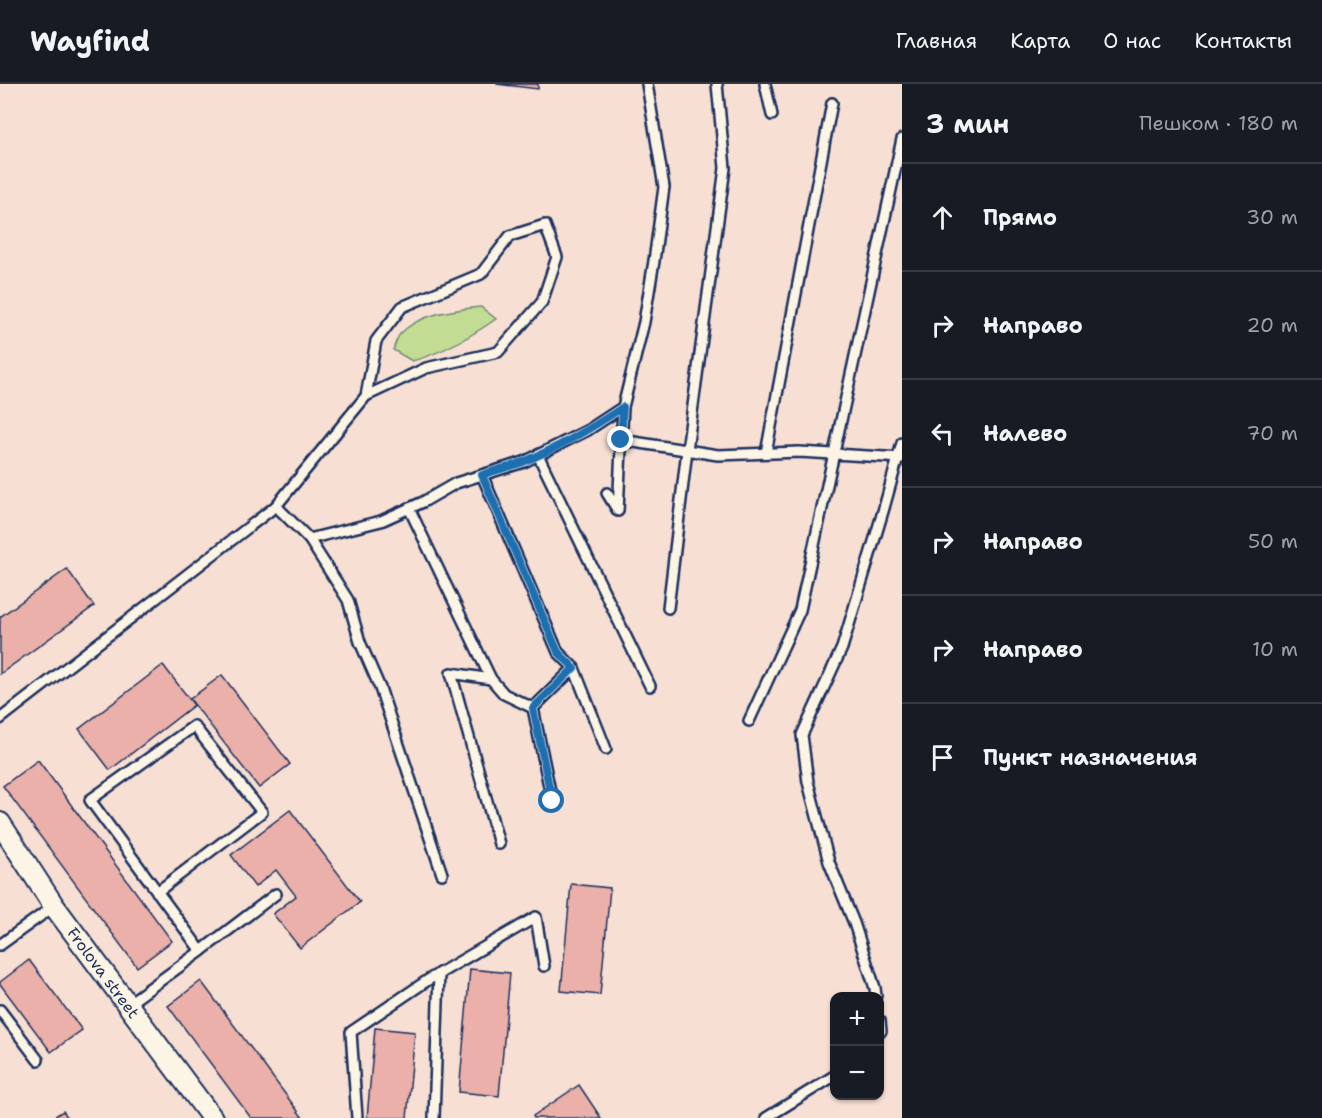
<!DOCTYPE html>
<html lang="ru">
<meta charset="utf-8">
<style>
body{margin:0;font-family:"Shantell Sans",sans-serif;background:#242831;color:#f1f3f6}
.controls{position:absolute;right:18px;bottom:18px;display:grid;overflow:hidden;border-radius:12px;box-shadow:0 2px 4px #0004}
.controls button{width:54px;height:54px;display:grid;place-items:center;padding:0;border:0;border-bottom:2px solid #363941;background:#171b24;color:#f1f3f6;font:30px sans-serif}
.stop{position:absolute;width:18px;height:18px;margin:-14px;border:4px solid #1f6fb2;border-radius:50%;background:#fff}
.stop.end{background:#1f6fb2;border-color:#fff;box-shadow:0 2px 6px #0008}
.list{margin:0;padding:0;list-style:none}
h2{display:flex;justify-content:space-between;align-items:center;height:78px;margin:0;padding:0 24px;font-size:26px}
h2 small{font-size:20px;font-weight:400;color:#9ea1a6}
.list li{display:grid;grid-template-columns:39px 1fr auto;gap:18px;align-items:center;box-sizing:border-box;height:108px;padding:0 24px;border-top:2px solid #363941}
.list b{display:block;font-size:22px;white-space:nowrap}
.list em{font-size:20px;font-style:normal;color:#9ea1a6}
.icon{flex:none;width:33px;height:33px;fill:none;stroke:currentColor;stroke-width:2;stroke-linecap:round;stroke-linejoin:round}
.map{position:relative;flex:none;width:902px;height:1034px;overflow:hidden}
header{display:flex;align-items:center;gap:36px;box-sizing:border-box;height:84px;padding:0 30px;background:#171b24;border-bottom:2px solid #363941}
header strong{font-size:28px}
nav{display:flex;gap:33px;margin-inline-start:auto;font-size:21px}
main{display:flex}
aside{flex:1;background:#171b24}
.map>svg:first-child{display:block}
.green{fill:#c3dc93;stroke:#6f8678;stroke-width:1.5}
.building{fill:#eab0a9;stroke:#1b2f5e;stroke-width:1.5}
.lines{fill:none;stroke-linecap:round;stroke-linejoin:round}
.lane-casing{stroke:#1b2f5e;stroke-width:14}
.street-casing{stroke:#1b2f5e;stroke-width:24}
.lane{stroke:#fcf5e5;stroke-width:9}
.street{stroke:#fcf5e5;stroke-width:20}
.route{stroke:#1f6fb2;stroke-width:8}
.labels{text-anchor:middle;stroke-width:4.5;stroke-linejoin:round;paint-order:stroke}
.street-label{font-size:16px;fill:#1b2f5e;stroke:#fcf5e5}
</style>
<header>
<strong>Wayfind</strong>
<nav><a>Главная</a><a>Карта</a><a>О нас</a><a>Контакты</a></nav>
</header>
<main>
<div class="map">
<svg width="902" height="1034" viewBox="0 0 902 1034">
<rect width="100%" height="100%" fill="#f7e0d3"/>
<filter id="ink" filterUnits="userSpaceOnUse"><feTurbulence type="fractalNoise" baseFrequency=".0167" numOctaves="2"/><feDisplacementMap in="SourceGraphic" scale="12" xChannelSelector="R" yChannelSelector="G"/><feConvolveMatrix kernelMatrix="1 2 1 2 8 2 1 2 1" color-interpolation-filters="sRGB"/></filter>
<g filter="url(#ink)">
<!-- green -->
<path class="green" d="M481 223 496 235C470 253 443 269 412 277L393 266C395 260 397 253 401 249 421 229 454 226 481 223Z"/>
<!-- building -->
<g class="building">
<polygon points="496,0 538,0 538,5"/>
<polygon points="67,485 94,522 0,590 0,533"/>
<polygon points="163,581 194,621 110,686 79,645"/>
<polygon points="222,591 290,680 259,704 190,615"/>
<polygon points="38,676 172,857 137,883 3,702"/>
<polygon points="290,726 360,818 300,864 273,830 296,812 276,786 255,803 231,771"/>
<polygon points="571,800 610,804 600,911 561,907"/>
<polygon points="29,876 82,946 51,968 0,900 0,898"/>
<polygon points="470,885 510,889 499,1012 459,1008"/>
<polygon points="201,897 303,1034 251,1034 168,922"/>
<polygon points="375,944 415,948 407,1034 367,1034"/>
<polygon points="579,1001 601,1034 534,1034 533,1032"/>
<polygon points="63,1027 68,1034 52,1034"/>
</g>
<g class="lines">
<!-- lane casing -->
<g class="lane-casing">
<g id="lane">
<polyline points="765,0 772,31"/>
<polyline points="621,356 718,371 799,368 902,374"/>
<polyline points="766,369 832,19"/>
<polyline points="538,371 650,602"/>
<polyline points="482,391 558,568 574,584"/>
<polyline points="607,409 618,427 623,323"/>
<polyline points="276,422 309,455 381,437 423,418 456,399 524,378 588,346 623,323 644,238 654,177 664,103 647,0"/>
<polyline points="409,424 491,595 451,589 499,760"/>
<polyline points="309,455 348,516 360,558 380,604 442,790"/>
<polyline points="668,524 687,366 725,84 717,0"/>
<polyline points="491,595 504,610 533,624 552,717"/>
<polyline points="533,624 574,584 606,665"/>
<polyline points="0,635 276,422 366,312 426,284 498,268 542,218 557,173 545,141 510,152 481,190 402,223 376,257 366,312"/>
<polyline points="749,637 800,526 902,55"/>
<polyline points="0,861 54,822"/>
<polyline points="201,867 276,810"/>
<polyline points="876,912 875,904 854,839 829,778 808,698 802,651 842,564 884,424 902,359"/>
<polyline points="128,920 201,867 90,716 194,642 262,728 157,808"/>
<polyline points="0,926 38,976"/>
<polyline points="880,937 881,947 880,948"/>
<polyline points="357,1034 351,948 428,896 536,833 544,882"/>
<polyline points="434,1034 439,889"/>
<polyline points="766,1034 834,992"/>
</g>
</g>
<!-- street casing -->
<g class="street-casing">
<g id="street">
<path id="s1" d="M0 739 54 822 212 1034"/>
</g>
</g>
<!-- lane -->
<use href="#lane" class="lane"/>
<!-- street -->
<use href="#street" class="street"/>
</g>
</g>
<g class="lines" filter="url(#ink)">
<!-- route -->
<path class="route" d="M552 717 533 624 574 584 558 568 482 391C496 386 510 383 523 378 558 364 592 344 623 323L621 356"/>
</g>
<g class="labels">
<!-- street labels -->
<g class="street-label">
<text dy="6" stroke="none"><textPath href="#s1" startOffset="182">Frolova street</textPath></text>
</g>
</g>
</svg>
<div class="controls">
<button>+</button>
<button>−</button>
</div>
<div class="stop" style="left:552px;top:717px"></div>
<div class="stop end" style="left:621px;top:356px"></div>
</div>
<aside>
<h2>3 мин<small>Пешком · 180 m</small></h2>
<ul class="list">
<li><svg class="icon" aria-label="ahead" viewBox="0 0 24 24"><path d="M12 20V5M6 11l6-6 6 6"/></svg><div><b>Прямо</b></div><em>30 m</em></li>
<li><svg class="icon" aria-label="right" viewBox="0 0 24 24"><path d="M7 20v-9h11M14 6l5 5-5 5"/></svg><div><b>Направо</b></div><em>20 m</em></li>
<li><svg class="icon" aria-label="left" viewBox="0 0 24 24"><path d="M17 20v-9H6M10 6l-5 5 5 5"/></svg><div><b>Налево</b></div><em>70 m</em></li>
<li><svg class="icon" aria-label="right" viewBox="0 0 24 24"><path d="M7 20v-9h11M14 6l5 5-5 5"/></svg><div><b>Направо</b></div><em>50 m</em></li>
<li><svg class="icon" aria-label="right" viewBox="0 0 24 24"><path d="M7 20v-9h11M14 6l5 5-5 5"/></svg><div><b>Направо</b></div><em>10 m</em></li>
<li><svg class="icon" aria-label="arrive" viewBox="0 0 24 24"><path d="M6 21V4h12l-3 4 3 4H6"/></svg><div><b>Пункт назначения</b></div></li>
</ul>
</aside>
</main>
